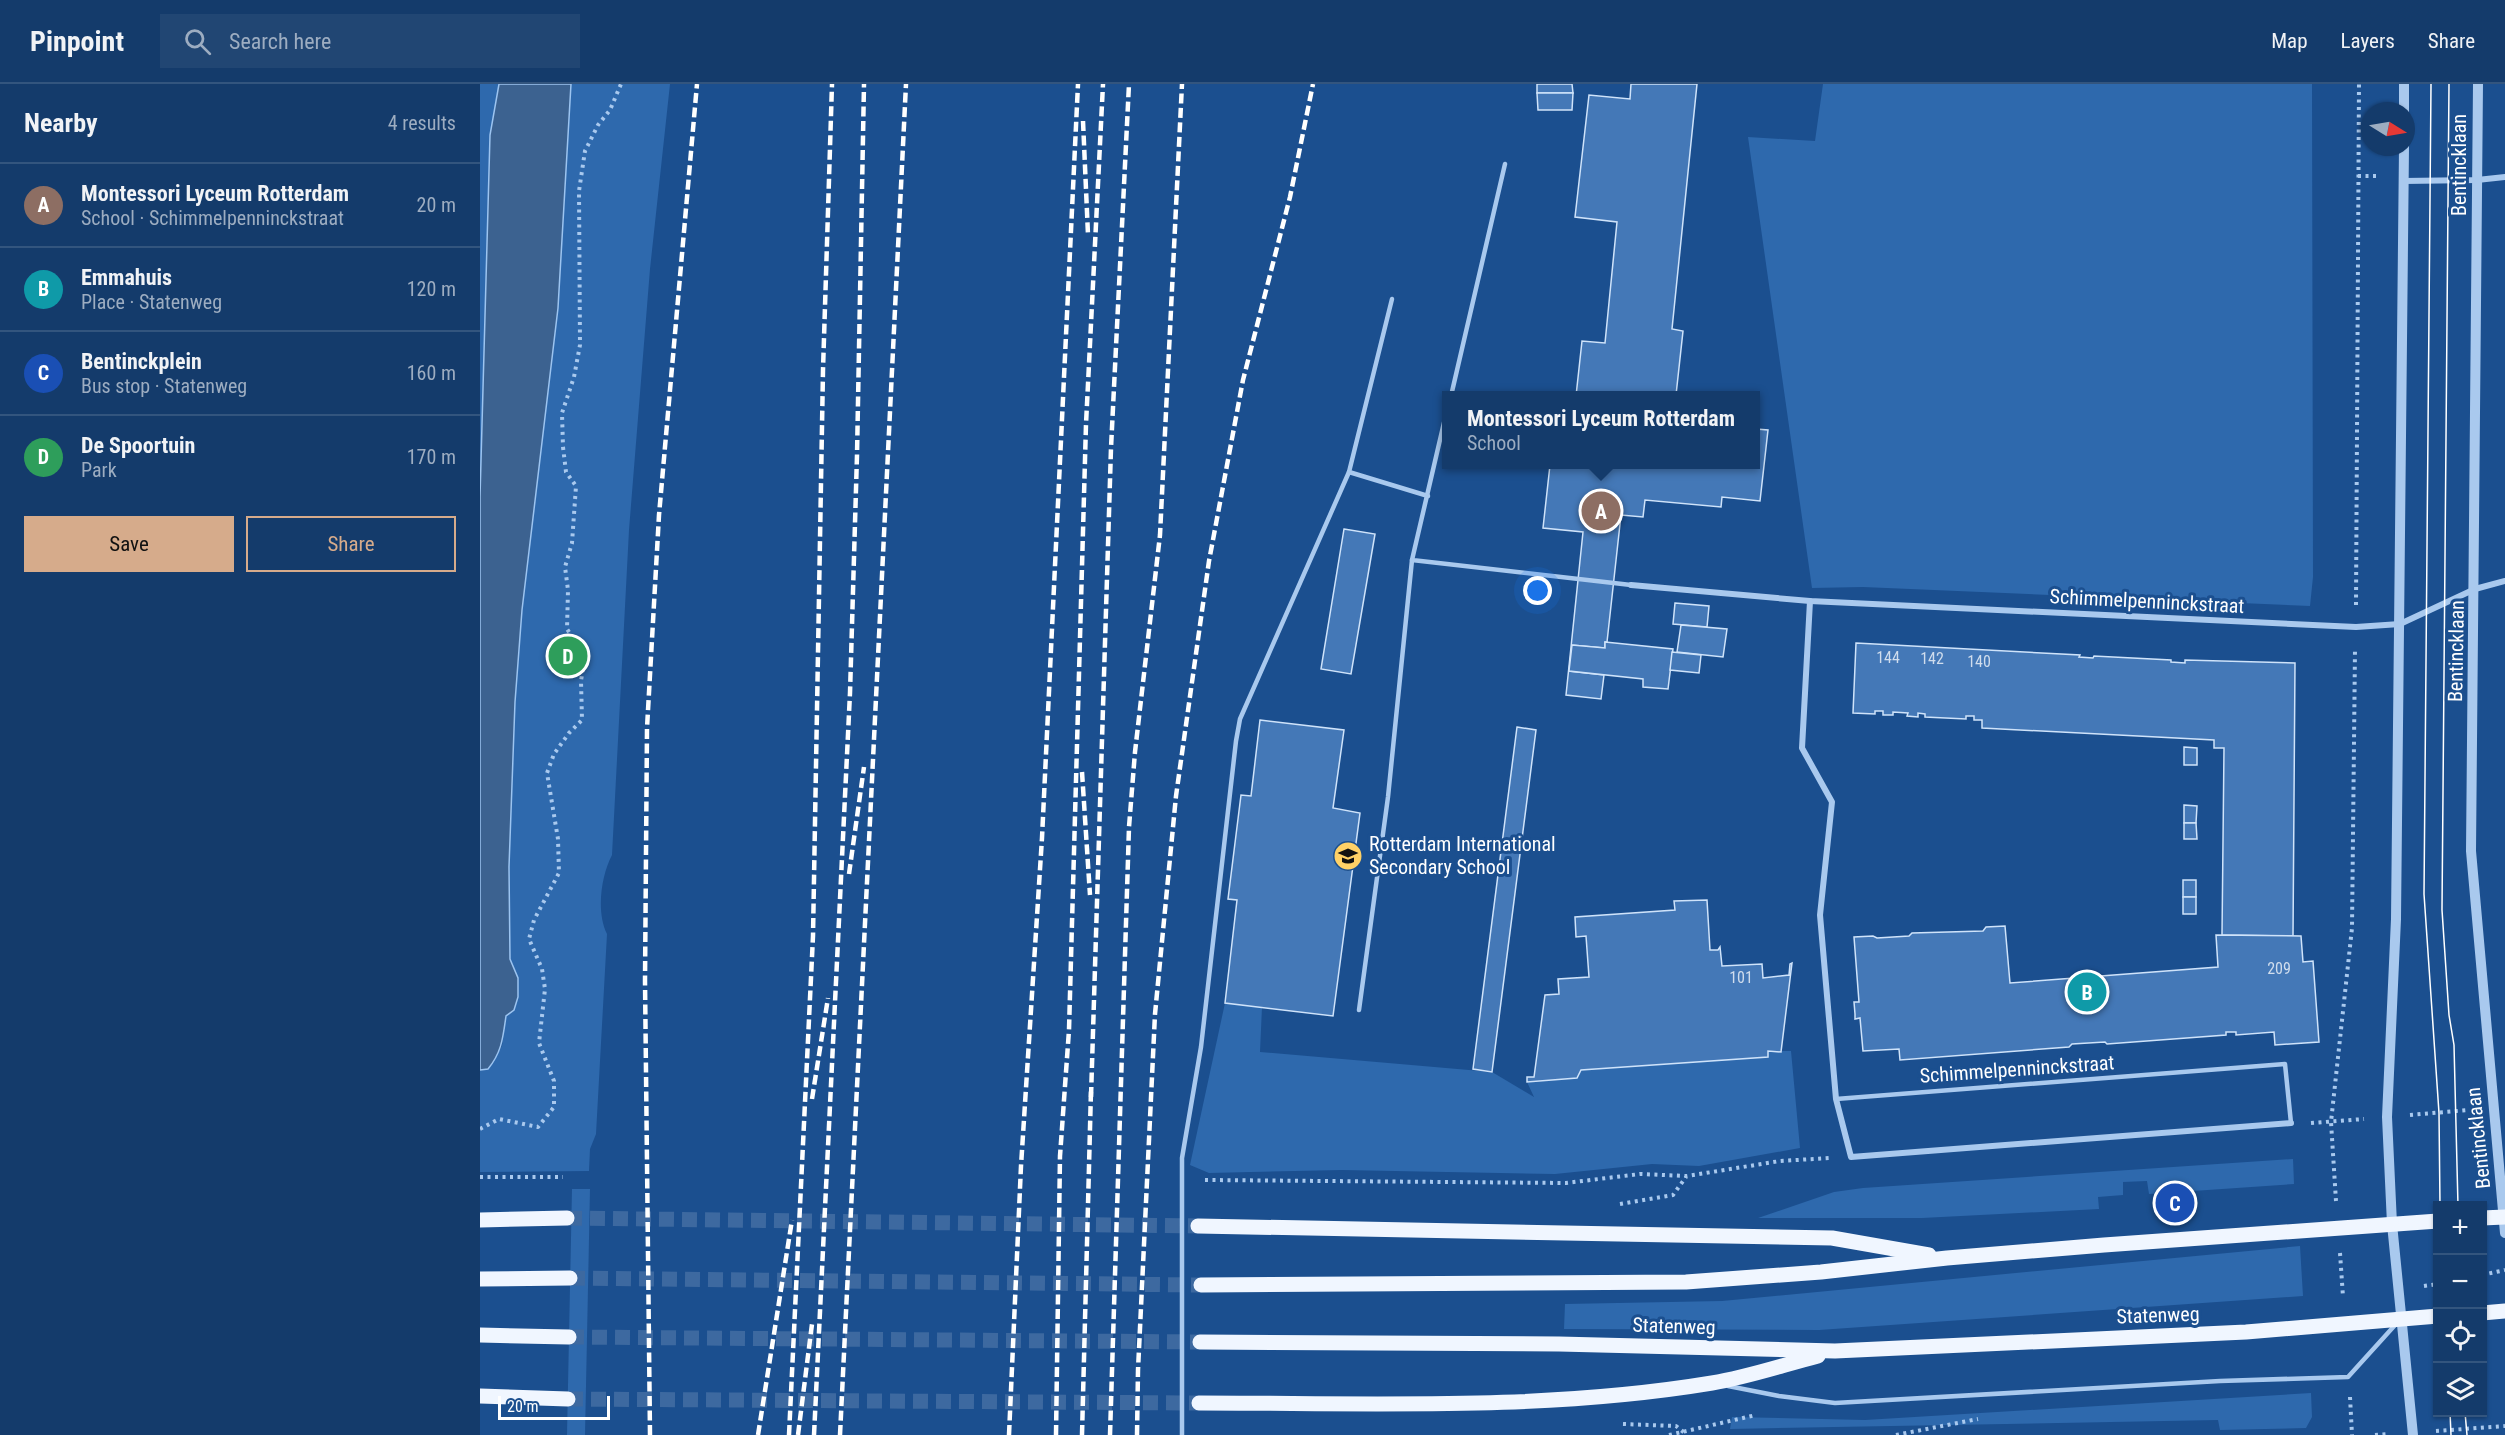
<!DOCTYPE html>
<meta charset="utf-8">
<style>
body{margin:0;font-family:"Roboto Condensed",sans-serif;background:#214673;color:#f1f3f6}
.controls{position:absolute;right:18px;bottom:18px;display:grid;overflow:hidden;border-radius:0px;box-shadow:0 2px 4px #0004}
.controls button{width:54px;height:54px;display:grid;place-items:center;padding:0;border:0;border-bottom:2px solid #33557e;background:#143b6b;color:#f1f3f6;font:30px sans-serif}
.compass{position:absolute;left:1881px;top:18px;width:54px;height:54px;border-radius:50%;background:#143b6b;box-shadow:0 2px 4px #0004;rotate:101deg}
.scale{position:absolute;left:18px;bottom:15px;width:112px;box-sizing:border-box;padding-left:6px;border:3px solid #fff;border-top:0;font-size:16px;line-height:21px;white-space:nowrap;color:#fff;-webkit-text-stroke:4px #1b4f8f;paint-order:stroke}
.you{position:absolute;left:1058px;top:507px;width:21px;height:21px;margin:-15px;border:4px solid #fff;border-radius:50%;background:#1a73e8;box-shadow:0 0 0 9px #1a73e833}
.badge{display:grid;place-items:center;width:39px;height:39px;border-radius:50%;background:#d6ab8b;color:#fff;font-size:20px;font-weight:700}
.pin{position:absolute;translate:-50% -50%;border:3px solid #fff;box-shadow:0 2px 6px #0006}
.popup{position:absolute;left:962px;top:307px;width:318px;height:78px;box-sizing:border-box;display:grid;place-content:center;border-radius:0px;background:#143b6b;filter:drop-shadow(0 2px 4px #0005);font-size:20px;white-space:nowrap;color:#9dadc1}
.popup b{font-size:22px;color:#f1f3f6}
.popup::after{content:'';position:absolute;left:50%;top:100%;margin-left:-12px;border:12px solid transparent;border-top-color:#143b6b}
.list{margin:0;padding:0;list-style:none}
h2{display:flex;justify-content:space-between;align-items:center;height:78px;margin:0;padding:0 24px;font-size:26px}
h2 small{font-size:20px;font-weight:400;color:#9dadc1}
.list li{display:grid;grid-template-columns:39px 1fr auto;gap:18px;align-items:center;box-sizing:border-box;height:84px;padding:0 24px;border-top:2px solid #33557e}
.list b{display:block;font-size:22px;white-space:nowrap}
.list p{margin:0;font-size:20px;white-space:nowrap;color:#9dadc1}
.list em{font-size:20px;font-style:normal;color:#9dadc1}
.actions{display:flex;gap:12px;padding:18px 24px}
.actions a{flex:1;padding:14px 0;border:2px solid #d6ab8b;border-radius:0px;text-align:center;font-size:21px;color:#d6ab8b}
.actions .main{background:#d6ab8b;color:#111}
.icon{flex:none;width:33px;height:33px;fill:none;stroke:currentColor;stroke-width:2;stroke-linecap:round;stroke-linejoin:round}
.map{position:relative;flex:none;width:2025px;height:1351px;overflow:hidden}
header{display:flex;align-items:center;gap:36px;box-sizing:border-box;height:84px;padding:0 30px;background:#143b6b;border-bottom:2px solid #33557e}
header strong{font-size:28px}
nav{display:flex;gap:33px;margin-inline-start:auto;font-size:21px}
.search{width:420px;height:54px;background:#214673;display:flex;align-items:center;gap:15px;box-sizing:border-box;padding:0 21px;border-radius:0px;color:#9dadc1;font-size:22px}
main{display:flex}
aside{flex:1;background:#143b6b}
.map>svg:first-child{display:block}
.green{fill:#2e69ad}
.water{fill:#3c6290;stroke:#9cc4f0;stroke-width:1.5}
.building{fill:#4478b7;stroke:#cfe3fa;stroke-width:1.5}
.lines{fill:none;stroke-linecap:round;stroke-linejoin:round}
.primary-tunnel{stroke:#3d69a0;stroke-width:15;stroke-dasharray:15 8;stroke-linecap:butt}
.path{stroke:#a9c9ee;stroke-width:4;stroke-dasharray:3 4.5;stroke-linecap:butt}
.service{stroke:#a9c9ee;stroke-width:4.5}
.minor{stroke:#a9c9ee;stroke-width:6}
.tertiary{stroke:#a9c9ee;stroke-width:10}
.primary{stroke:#f0f6ff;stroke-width:15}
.tram{stroke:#fff;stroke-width:1.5}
.rail{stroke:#fff;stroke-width:4.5;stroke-dasharray:10 4.5;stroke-linecap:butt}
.labels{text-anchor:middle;stroke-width:6;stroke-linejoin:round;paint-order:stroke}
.number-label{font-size:16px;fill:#d0dded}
.street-label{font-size:20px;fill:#fff;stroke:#1b4f8f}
.poi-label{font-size:20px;fill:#fff;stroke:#1b4f8f;text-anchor:start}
</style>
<header>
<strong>Pinpoint</strong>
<div class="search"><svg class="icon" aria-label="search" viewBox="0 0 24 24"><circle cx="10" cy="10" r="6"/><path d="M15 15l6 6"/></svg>Search here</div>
<nav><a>Map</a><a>Layers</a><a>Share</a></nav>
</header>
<main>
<aside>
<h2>Nearby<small>4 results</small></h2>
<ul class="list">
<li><span class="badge" style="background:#8d6e63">A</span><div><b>Montessori Lyceum Rotterdam</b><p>School · Schimmelpenninckstraat</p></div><em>20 m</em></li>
<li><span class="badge" style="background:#0f9aa8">B</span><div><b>Emmahuis</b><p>Place · Statenweg</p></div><em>120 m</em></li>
<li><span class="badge" style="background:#1a4fb4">C</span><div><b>Bentinckplein</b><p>Bus stop · Statenweg</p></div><em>160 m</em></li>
<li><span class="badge" style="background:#2e9e5b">D</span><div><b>De Spoortuin</b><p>Park</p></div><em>170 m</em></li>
</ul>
<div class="actions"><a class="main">Save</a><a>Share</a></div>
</aside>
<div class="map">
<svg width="2025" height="1351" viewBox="0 0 2025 1351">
<rect width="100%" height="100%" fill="#1b4f8f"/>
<!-- green -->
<g class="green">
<polygon points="0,0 19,0 10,51 0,413"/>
<path d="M91 0H190L170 185 149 446 132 771C121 792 116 828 127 850L116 1050 110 1065 109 1087 0 1088V986L8 985 22 962 26 932 38 894 30 876 29 783 35 618 42 526 78 224Z"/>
<polygon points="1343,0 1832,0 1833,493 1830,522 1383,503 1332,504 1268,53 1335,57"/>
<polygon points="745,919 782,923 780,968 1012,988 1054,1013 1047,998 1097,994 1101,986 1288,973 1288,967 1311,967 1320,1064 1219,1082 1172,1080 1075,1090 862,1086 729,1089 710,1081"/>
<polygon points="1813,1075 1814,1100 1669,1110 1667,1097 1643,1098 1643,1111 1618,1113 1619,1125 1442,1134 1278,1134 1354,1108 1383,1104"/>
<polygon points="92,1105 110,1105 105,1351 87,1351"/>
<polygon points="1820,1162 1823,1212 1339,1246 1084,1245 1085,1220 1242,1217"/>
<polygon points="1831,1309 1832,1333 1826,1344 1740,1346 1738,1336 1250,1345 1252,1333 1385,1336"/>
</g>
<!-- water -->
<path class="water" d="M19 0H91L78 224 42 526 35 618 29 783 30 875 38 894V913L34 926 26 932C23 953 22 968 8 985L0 986V413L10 51Z"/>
<!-- building -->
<g class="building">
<polygon points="1057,0 1092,0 1093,9 1057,9"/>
<polygon points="1151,0 1217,0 1192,245 1203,247 1196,311 1176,309 1175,312 1096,312 1102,257 1125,259 1137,138 1095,133 1109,11 1150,15"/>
<polygon points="1057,9 1093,9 1092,26 1058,26"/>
<polygon points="1276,345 1288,346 1280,417 1242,413 1241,423 1165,416 1163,433 1141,431 1127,558 1125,558 1125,564 1092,561 1089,587 1124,591 1121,615 1086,611 1103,448 1063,444 1070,381 1088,383 1089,380 1276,380"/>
<polygon points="864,445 895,450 871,590 841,585"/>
<polygon points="1195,519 1229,522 1227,543 1193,540"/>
<polygon points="1201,541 1247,545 1243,573 1197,568"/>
<polygon points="1125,558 1193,565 1188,605 1163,603 1163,595 1089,587 1092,561 1125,564"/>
<polygon points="1376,559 1600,571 1599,573 1613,574 1614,572 1691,576 1691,578 1705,579 1705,576 1815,579 1813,852 1742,851 1744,664 1734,664 1734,656 1502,644 1502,636 1494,636 1494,632 1486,632 1486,635 1445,633 1445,630 1438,629 1438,633 1427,632 1428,629 1413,628 1413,631 1403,631 1403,627 1395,627 1395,630 1373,629"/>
<polygon points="1192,568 1221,571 1219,589 1190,586"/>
<polygon points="780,636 864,646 853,724 880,729 853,932 745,919 757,816 748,815 761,711 771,712"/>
<polygon points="1037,643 1056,646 1012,988 993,985"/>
<polygon points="1704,663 1717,664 1717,681 1704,681"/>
<polygon points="1704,721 1717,722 1716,739 1704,739"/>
<polygon points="1704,739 1716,739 1717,755 1704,755"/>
<rect x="1703" y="796" width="13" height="17"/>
<rect x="1703" y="813" width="13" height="17"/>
<polygon points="1227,816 1230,866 1238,866 1240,863 1242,882 1282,880 1283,894 1309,891 1310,880 1312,879 1301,968 1288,967 1288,973 1101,986 1097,994 1047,998 1047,993 1054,993 1065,911 1079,910 1078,895 1109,893 1106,852 1096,853 1095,833 1195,826 1194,817"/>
<polygon points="1525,842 1530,899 1738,883 1736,851 1821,852 1823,878 1833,877 1839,958 1795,961 1794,948 1756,951 1756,948 1746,948 1746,951 1627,960 1625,958 1592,960 1589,963 1420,976 1419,965 1383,967 1380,934 1375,935 1375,930 1374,918 1379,918 1374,853 1393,852 1397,854 1429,852 1432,849 1503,847 1506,843"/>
</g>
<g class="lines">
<!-- primary-tunnel -->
<g class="primary-tunnel">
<polyline points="87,1134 718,1142"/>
<polyline points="90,1194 721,1201"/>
<polyline points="89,1253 720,1258"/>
<polyline points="88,1315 719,1319"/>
</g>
<!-- path -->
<g class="path">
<polyline points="1878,92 1898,92"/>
<polyline points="1876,521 1879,0"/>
<polyline points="1930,1031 1988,1026"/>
<polyline points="1831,1039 1884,1035"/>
<polyline points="0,1045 19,1035 58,1043 74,1023 74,997 59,959 65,905 62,885 49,855 54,836 79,789 78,755 67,689 74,670 89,649 102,636 101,597 105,571 87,545 88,506 85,483 92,459 96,402 86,388 83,363 82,329 94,293 100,261 99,107 105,67 118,41 130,26 141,0"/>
<polyline points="0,1093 83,1093"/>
<polyline points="725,1096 1086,1099 1160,1090 1207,1092 1300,1077 1350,1074"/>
<polyline points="1856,1117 1851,1038 1872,844 1875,565"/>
<polyline points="1140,1120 1193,1111 1206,1093"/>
<polyline points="1860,1169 1863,1213"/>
<polyline points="2002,1191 2025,1186"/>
<polyline points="1944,1202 1958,1200"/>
<polyline points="1870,1313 1872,1351"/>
<polyline points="1143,1340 1196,1342 1207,1351"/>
<polyline points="1956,1347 2025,1342"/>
<polyline points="1189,1351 1276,1331"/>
<polyline points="1416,1351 1498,1335"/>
<polyline points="1895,1351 1909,1350"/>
</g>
<!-- service -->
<g class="service">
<polyline points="912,215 869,388 948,412"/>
<polyline points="971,312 1025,80"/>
<polyline points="966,330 932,476 1151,501"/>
<polyline points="879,926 908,713 932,476"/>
<polyline points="1356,1015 1805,980 1811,1039"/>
<polyline points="1248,1302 1299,1312 1355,1319 1740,1297 1868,1293 1916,1240"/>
<polyline points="702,1351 702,1074 721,963 756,657 760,635 869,388"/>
</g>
<!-- minor -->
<g class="minor">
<polyline points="1923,97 1997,96 2025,93"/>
<polyline points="1151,501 1330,517 1876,543 1920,540 1995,505 2025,497"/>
<polyline points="1330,517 1322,664 1352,718 1340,831 1356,1015 1371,1073 1811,1039"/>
</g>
<!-- tertiary -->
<g class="tertiary">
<polyline points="1998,0 1991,767 2025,1149"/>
<polyline points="1924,27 1924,0"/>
<polyline points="1924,63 1916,835 1907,1033 1912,1140 1933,1351"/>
</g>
<!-- primary -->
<g class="primary">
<polyline points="2002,1134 2025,1133"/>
<polyline points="0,1136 87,1134"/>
<polyline points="718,1142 1352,1154 1449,1171"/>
<polyline points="0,1195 90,1194"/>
<polyline points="721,1201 1206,1198 1341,1188 1467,1174 1624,1161 1958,1137"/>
<polyline points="2002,1229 2025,1227"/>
<polyline points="0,1251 89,1253"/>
<polyline points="720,1258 1079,1260 1355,1267 1766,1248 1958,1232"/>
<polyline points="0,1312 88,1315"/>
<path d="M719 1319C890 1319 1063 1327 1232 1299 1268 1293 1303 1281 1338 1272"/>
</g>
<!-- tram -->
<g class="tram">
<polyline points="1951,0 1944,810 1959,1029 1960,1122"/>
<polyline points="1969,0 1962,826 1969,931 1974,961 1978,1122"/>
<polyline points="1970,1328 1971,1351"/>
<polyline points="1985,1328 1987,1351"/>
</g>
<!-- rail -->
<g class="rail">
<polyline points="603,37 608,151"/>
<polyline points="602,688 610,811"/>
<polyline points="369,790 384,683"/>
<polyline points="611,1013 631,364 649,0"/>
<polyline points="332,1015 348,914"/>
<polyline points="170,1351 165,897 167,644 179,431 217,0"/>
<polyline points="278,1351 312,1136"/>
<polyline points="309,1351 333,852 343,286 352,0"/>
<polyline points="318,1351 332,1240"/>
<polyline points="334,1351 370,609 377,371 384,0"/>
<polyline points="360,1351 426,0"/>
<polyline points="529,1351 541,1082 562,754 598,0"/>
<polyline points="576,1351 580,1072 589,946 606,340 623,0"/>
<polyline points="602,1351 611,1006"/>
<polyline points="630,1351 649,743 655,668 680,451 702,0"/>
<polyline points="657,1351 658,1286 675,930 696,712 729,477 763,296 810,113 833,0"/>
</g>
</g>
<!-- icons -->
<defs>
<g id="school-disc" transform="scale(1.5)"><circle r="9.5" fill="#ffd166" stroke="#1b4f8f"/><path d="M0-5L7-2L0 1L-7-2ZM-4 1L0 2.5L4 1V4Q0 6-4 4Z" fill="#111"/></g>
</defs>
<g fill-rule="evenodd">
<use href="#school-disc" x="868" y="772"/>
</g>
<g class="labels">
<!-- number labels -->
<g class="number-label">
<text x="1408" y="579">144</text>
<text x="1452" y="580">142</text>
<text x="1499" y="583">140</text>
<text x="1799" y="890">209</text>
<text x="1261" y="899">101</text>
</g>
<!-- street labels -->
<g class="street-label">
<text transform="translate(1979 81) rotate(-90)" y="7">Bentincklaan</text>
<text transform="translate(1667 517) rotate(3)" y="7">Schimmelpenninckstraat</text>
<text transform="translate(1976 567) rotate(-89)" y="7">Bentincklaan</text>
<text transform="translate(1537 985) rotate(-4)" y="7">Schimmelpenninckstraat</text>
<text transform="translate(1998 1054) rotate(-96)" y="7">Bentincklaan</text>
<text transform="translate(1678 1231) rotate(-2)" y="7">Statenweg</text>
<text transform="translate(1194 1242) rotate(2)" y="7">Statenweg</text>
</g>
<!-- poi labels -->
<g class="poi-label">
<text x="889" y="767">Rotterdam International<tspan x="889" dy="23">Secondary School</tspan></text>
</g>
</g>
</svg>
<div class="controls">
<button>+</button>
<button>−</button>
<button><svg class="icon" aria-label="locate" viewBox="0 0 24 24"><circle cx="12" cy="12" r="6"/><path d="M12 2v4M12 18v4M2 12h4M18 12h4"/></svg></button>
<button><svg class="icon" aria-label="layers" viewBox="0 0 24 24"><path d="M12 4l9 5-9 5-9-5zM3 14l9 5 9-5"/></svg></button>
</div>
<svg class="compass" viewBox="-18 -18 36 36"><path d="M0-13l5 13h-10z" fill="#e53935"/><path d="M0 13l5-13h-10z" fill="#9dadc1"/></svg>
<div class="scale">20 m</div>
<div class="you"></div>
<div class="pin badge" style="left:1121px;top:427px;background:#8d6e63">A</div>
<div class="popup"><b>Montessori Lyceum Rotterdam</b>School</div>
<div class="pin badge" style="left:1607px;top:908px;background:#0f9aa8">B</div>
<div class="pin badge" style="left:1695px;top:1119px;background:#1a4fb4">C</div>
<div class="pin badge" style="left:88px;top:572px;background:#2e9e5b">D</div>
</div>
</main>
